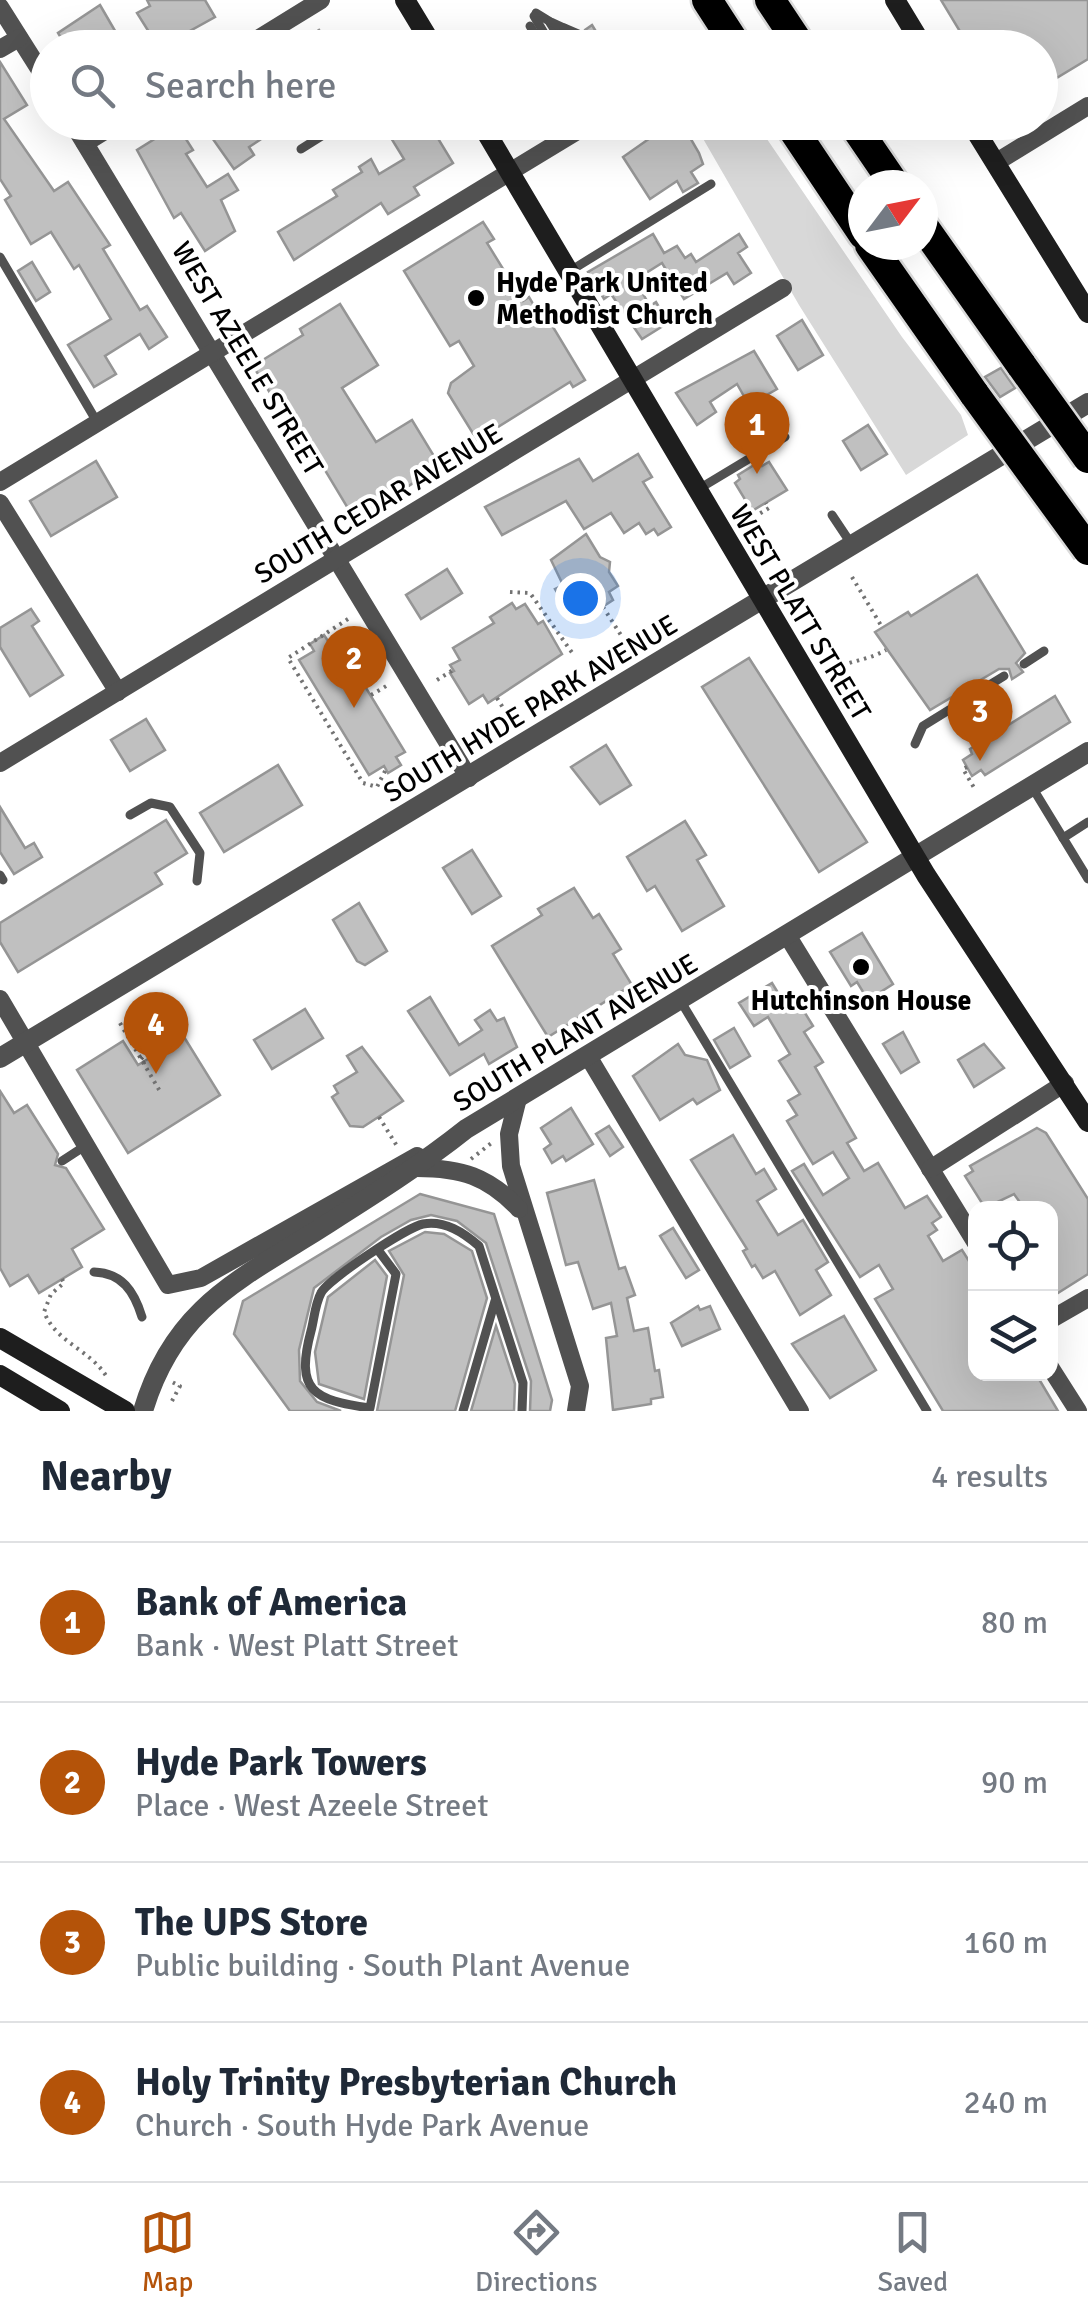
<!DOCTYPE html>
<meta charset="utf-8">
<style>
body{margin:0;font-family:Signika,sans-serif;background:#f6f6f7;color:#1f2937}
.controls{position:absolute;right:30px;bottom:30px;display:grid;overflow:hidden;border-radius:20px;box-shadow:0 10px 40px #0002}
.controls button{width:90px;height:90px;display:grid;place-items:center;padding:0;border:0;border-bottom:2px solid #e0e1e3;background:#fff;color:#1f2937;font:50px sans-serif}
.compass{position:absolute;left:848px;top:170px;width:90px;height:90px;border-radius:50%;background:#fff;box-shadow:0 10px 40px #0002;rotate:58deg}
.you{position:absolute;left:580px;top:598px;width:35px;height:35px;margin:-25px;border:8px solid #fff;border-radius:50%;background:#1a73e8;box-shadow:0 0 0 15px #1a73e833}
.badge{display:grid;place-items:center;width:65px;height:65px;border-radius:50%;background:#b45309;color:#fff;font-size:32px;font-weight:700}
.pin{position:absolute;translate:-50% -82px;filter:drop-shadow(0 2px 5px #0008)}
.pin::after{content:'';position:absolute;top:52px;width:35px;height:30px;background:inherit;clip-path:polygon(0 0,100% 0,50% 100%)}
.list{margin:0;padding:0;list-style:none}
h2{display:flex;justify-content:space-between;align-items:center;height:130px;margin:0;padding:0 40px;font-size:42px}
h2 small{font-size:32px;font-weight:400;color:#747a83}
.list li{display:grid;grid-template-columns:65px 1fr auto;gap:30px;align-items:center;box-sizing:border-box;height:160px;padding:0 40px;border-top:2px solid #e0e1e3}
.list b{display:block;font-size:38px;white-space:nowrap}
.list p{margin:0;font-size:32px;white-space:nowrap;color:#747a83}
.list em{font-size:32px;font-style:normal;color:#747a83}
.icon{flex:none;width:55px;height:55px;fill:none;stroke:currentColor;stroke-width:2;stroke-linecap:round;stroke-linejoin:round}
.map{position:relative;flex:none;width:1088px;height:1411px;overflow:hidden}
.search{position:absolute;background:#fff;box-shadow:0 10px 40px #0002;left:30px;right:30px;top:30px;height:110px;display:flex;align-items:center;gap:25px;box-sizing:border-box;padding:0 35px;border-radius:55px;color:#747a83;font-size:38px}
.sheet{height:770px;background:#fff}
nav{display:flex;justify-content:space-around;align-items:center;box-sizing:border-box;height:140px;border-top:2px solid #e0e1e3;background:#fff;font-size:28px;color:#747a83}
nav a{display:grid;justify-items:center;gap:5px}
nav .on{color:#b45309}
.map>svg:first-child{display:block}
.green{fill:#d8d8d8}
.building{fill:#c0c0c0;stroke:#959595;stroke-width:2.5}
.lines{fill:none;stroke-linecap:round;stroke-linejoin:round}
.motorway-casing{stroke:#dbdbdb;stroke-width:35}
.path{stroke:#737373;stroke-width:4;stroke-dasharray:2.5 5;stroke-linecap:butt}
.service{stroke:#515151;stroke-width:9}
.minor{stroke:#515151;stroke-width:18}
.tertiary{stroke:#515151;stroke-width:20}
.secondary{stroke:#1e1e1e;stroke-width:20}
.motorway{stroke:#000;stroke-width:30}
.motorway-bridge-casing{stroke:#dbdbdb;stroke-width:35;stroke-linecap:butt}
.motorway-bridge{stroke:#000;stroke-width:30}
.poi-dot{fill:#000;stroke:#fff;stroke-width:4}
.labels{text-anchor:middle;stroke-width:8;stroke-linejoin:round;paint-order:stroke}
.poi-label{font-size:28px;font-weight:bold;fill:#000;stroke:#fff;text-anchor:start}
.street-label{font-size:28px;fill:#000;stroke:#fff}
</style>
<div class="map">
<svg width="1088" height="1411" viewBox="0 0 1088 1411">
<rect width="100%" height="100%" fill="#fff"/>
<!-- green -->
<polygon class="green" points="694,123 756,123 902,337 961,415 968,435 906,475 799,305"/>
<!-- building -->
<g class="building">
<polygon points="147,0 205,0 215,17 159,48 137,13 150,6"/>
<polygon points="941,0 1088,0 1088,59 1040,88 1040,48 970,48"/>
<polygon points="100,5 125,48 67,48 58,33"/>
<polygon points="592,25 606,48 570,48 584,40 585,30"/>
<polygon points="319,30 330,48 291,48"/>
<polygon points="0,62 27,105 4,119 54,191 68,182 110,245 103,249 140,310 147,306 167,337 149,349 140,334 105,356 116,374 94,387 68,345 111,319 79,265 74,269 51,232 31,244 5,200 11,196 0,179"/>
<polygon points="208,122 287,122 249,147 254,155 234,169 208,132 212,129"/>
<polygon points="418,122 428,122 453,163 414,187 419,195 388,214 381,203 294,260 278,232 337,196 333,190 362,172 359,167 371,159 379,174 404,159 391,138"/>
<polygon points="673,122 681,122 699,153 703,164 691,172 698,183 683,192 677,181 650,199 623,157"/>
<polygon points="177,125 193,150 186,154 207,187 228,174 238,190 221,200 235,231 205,251 181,213 174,218 137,150"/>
<polygon points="483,222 494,239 487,243 523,301 529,297 539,314 544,312 585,380 573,387 570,382 477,440 448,393 451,383 474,366 459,341 450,346 404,271"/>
<polygon points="653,234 664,253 677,246 685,258 691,254 696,262 739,234 747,247 738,253 751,273 734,284 727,273 684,299 662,263 635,280 650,306 656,302 665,317 659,321 663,326 642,339 611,294 604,299 588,272"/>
<polygon points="32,262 50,292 36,301 18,271"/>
<polygon points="340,304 378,365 342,388 376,442 412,420 440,466 355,520 278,392 272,396 253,366 303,335 300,329"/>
<polygon points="802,320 823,355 798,370 777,336"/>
<polygon points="754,351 777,389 749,405 737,384 710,402 716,412 697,425 676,393"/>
<polygon points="1001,368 1015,388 1000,397 985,377"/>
<polygon points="868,425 887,454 861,470 843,441"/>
<polygon points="638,454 652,477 643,482 671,527 658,535 654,529 646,534 639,523 624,533 611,513 584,529 566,501 502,535 485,507 579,459 593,481"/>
<polygon points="96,461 117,497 51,536 30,501"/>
<polygon points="759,462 762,466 769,462 787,490 752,511 735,483 740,479 738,475"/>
<polygon points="586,534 600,557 610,562 609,572 618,586 609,592 613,600 593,613 589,605 579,611 575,604 567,609 555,589 563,585 551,560"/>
<polygon points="447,569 462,593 421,619 406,595"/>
<polygon points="977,575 1025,653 1016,663 1023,672 1012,679 1009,669 999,669 930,710 875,632 908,612 911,616"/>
<polygon points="512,603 516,609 525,604 538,624 543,621 562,654 488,703 483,695 469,704 450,673 454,671 450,665 460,660 453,648 494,623 490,617"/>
<polygon points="31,609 39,621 32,626 63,675 30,696 0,647 0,628"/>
<polygon points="324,635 328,641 335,637 405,752 396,757 401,765 388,773 384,766 369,775 299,660 314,651 310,644"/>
<polygon points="749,658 867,842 819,872 702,687"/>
<polygon points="1055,696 1070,722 985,775 981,770 972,776 963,760 972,754 970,749"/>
<polygon points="146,719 165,750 130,771 111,740"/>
<polygon points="606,745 631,785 600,804 571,767"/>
<polygon points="278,765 302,805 224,852 200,813"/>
<polygon points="0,807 25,848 34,843 42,857 14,874 0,852"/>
<polygon points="166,820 187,853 155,873 162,884 18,972 0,942 0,923"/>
<polygon points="685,821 706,855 697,860 724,906 682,931 655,886 647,891 627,857"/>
<polygon points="472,850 501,896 472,914 443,868"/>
<polygon points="574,888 593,918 599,914 621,949 613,954 632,985 548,1037 492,946 542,915 538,909"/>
<polygon points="359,903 387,951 365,965 357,961 333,920"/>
<polygon points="862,933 893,984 868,1000 857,982 851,986 830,952"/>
<polygon points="772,983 786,1006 797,1000 813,1026 804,1032 823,1062 815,1067 856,1138 847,1143 864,1171 878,1163 905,1208 927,1196 941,1217 932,1223 937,1230 928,1236 943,1261 962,1250 976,1272 976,1374 1036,1374 1058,1411 943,1411 875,1299 893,1289 879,1265 860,1277 792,1171 804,1164 823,1195 849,1178 833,1152 813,1164 802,1146 787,1121 797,1115 788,1101 800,1094 779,1061 790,1054 768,1017 754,1026 739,1003"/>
<polygon points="430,997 459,1045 482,1030 475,1020 490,1010 497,1021 504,1018 517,1047 489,1064 484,1054 450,1075 408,1011"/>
<polygon points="305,1009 323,1038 272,1069 254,1040"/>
<polygon points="734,1028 750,1056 730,1068 714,1040"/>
<polygon points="903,1032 919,1062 901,1073 883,1044"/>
<polygon points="184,1037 220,1095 128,1153 77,1070 123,1041 138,1065"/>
<polygon points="678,1044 685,1055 707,1060 720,1090 697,1104 693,1099 660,1120 633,1076"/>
<polygon points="984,1044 1004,1068 974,1087 958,1060"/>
<polygon points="362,1047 403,1101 363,1127 350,1126 332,1097 338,1093 334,1086 357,1072 347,1056"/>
<polygon points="0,1091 14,1113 27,1105 58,1154 55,1165 66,1168 104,1229 72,1249 82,1267 39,1293 28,1275 10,1286 0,1268"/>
<polygon points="571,1108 593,1144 566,1161 563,1156 552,1163 544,1149 551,1144 541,1128"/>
<polygon points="609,1126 623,1147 610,1156 596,1134"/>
<polygon points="1037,1128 1046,1133 1088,1199 1088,1274 1050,1298 1050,1208 1024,1208 1014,1194 985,1208 965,1176 973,1171 970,1166"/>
<polygon points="733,1135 756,1174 764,1169 776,1189 757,1201 778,1235 803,1220 828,1262 816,1270 831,1295 800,1315 775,1271 763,1278 755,1265 752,1267 743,1251 747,1249 691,1160"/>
<polygon points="594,1180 619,1269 625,1267 635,1295 627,1298 634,1331 648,1328 655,1371 659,1370 663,1397 651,1399 651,1404 613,1410 606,1338 617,1336 611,1303 593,1309 578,1262 566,1265 547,1193"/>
<polygon points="420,1194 494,1214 552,1400 550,1411 530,1411 531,1381 486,1243 457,1221 431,1215 411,1220 381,1237 314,1288 299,1350 300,1381 317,1402 341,1411 290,1411 234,1334 243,1301"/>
<polygon points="673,1228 699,1270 686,1278 660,1236"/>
<polygon points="425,1232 444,1234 472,1251 487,1298 455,1411 377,1411 404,1275 389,1251"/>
<polygon points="375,1260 387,1276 364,1399 319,1384 315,1352 328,1297"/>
<polygon points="698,1306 700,1310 710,1306 720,1329 682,1346 671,1323"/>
<polygon points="844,1316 876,1370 830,1398 792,1344"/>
<polygon points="496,1326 515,1384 514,1411 471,1411"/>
</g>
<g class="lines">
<!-- motorway casing -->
<g class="motorway-casing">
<g id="motorway">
<polyline points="707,0 738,48"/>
<polyline points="770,0 802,48"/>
<polyline points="788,122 863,234"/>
<polyline points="852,122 895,185"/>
<polyline points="923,226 1022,366"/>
<polyline points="870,245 975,395"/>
</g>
</g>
<!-- path -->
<g class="path">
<polyline points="741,525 769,508 766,503"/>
<polyline points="852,577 882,627"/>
<polyline points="510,592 530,593 573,654"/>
<polyline points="603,607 626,643"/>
<polyline points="348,619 288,658 363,783 377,787 386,769"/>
<path d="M829 672C848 660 867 661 886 650"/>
<polyline points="437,680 453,670"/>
<polyline points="371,695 388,685"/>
<polyline points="497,698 508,716"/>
<polyline points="967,767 963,769 976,791"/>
<polyline points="120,1023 161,1093"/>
<polyline points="141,1059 178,1019"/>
<polyline points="143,1063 154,1057"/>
<polyline points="379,1117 397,1146"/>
<polyline points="471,1159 494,1141"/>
<path d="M62 1279 64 1283 51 1294 44 1312C57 1344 92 1350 108 1379"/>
<polyline points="172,1401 180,1386 172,1382"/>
</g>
<!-- service -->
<g class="service">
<polyline points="536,13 549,21 563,43"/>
<polyline points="534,16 553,48"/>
<polyline points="551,22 564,28 570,39"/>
<polyline points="530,26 543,48"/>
<polyline points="564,28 578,34"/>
<polyline points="301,149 344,122"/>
<polyline points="0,257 97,422"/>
<polyline points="570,271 711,184"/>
<polyline points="697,490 785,437"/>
<polyline points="832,515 852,545"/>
<polyline points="1024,664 1044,651"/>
<polyline points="915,744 923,726 1004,676"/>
<polyline points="1032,787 1088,879"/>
<polyline points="130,815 151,803 170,807 200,853 197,881"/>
<polyline points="1063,838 1088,822"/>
<polyline points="0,875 3,880"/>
<polyline points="680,1000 927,1411"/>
<polyline points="62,1161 85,1146"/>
<path d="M378 1250 396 1274 370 1408C313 1400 295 1391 311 1331 314 1320 315 1304 321 1293 327 1280 407 1227 423 1224 445 1220 464 1233 479 1246L523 1383 522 1411"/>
<path d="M94 1272C122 1273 134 1291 142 1317"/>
<polyline points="463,1411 495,1301"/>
</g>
<!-- minor -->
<g class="minor">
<polyline points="0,7 48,83"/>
<polyline points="243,48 321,0"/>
<polyline points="0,49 19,38"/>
<polyline points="72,122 469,778"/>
<polyline points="85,143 119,122"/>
<polyline points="995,163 1088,106"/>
<polyline points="0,482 592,122"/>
<polyline points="0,503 118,692"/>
<polyline points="0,763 783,288"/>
<polyline points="787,935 976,1243"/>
<polyline points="0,999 168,1285 201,1278 417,1156"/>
<polyline points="588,1056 800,1411"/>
<polyline points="518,1098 509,1134 511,1166 580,1386 576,1411"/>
<path d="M417 1168C461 1168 488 1176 519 1209"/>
<polyline points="930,1169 1065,1083"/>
<polyline points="1050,1320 1088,1298"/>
<polyline points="1050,1367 1078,1411"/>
</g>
<!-- tertiary -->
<g class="tertiary">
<polyline points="0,1058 1088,403"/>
<path d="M143 1411C172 1313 232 1283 313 1233 365 1200 417 1168 466 1129L1088 752"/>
</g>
<!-- secondary -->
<g class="secondary">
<polyline points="405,0 434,48"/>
<polyline points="895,0 924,48"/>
<polyline points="480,122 926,875 1088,1122"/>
<polyline points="970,122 1088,313"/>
<polyline points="0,1338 125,1411"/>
<polyline points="0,1375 60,1411"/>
</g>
<!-- motorway -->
<use href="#motorway" class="motorway"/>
<!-- motorway-bridge casing -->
<g class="motorway-bridge-casing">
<g id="motorway-bridge">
<polyline points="1022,366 1088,458"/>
<polyline points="975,395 1088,550"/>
</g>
</g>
<!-- motorway-bridge -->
<use href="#motorway-bridge" class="motorway-bridge"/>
</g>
<!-- markers -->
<g class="poi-dot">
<circle cx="476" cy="298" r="10"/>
<circle cx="861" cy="967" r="10"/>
</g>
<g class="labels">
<!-- poi labels -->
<g class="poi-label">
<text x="496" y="292">Hyde Park United<tspan x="496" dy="32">Methodist Church</tspan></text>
<text x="861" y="1010" text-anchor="middle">Hutchinson House</text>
</g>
<!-- street labels -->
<g class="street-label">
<text transform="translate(248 358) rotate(59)" y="10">WEST AZEELE STREET</text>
<text transform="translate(378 503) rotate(-31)" y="10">SOUTH CEDAR AVENUE</text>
<text transform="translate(801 612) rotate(59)" y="10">WEST PLATT STREET</text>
<text transform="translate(530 708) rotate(-31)" y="10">SOUTH HYDE PARK AVENUE</text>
<text transform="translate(575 1032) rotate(-31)" y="10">SOUTH PLANT AVENUE</text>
</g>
</g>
</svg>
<div class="controls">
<button><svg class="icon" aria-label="locate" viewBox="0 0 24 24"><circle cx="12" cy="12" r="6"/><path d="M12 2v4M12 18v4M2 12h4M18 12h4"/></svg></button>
<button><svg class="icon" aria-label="layers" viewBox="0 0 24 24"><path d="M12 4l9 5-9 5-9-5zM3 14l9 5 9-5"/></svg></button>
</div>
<svg class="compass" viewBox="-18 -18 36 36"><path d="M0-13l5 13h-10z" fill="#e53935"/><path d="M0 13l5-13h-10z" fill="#747a83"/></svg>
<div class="you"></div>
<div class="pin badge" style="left:757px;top:474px">1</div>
<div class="pin badge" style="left:354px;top:708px">2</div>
<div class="pin badge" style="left:980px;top:761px">3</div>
<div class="pin badge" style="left:156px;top:1074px">4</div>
<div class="search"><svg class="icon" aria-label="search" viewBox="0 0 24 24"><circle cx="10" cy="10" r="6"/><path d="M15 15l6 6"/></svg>Search here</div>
</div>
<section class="sheet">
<h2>Nearby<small>4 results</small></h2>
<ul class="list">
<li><span class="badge">1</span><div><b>Bank of America</b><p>Bank · West Platt Street</p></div><em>80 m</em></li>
<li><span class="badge">2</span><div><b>Hyde Park Towers</b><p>Place · West Azeele Street</p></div><em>90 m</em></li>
<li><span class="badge">3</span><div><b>The UPS Store</b><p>Public building · South Plant Avenue</p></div><em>160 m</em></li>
<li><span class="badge">4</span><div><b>Holy Trinity Presbyterian Church</b><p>Church · South Hyde Park Avenue</p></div><em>240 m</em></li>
</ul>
</section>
<nav>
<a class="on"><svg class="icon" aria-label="map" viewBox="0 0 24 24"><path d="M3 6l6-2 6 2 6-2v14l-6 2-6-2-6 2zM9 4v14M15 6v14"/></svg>Map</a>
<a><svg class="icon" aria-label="directions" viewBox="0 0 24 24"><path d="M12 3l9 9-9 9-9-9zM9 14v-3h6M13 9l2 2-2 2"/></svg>Directions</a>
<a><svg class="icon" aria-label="saved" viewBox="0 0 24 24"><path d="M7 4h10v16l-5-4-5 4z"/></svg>Saved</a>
</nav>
